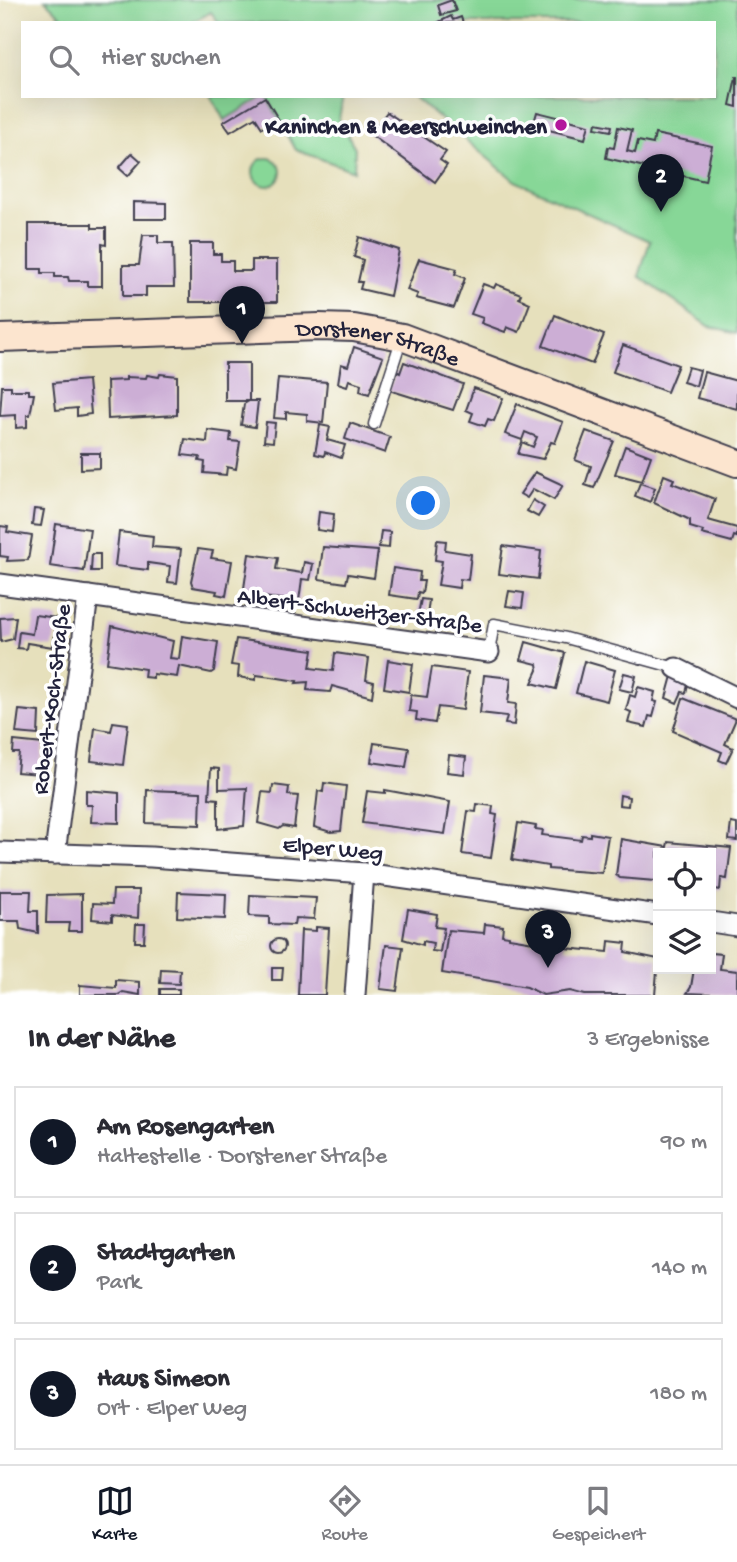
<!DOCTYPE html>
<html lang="de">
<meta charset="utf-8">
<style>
body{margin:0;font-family:"Gochi Hand",sans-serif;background:#f7f7f7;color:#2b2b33}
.controls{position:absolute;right:21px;bottom:21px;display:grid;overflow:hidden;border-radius:0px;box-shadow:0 7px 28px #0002}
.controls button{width:63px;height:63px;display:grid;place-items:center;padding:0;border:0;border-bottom:2px solid #e1e1e2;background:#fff;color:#2b2b33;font:35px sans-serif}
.you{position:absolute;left:424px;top:504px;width:24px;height:24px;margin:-18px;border:5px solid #fff;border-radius:50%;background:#1a73e8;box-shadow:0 0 0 10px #1a73e833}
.badge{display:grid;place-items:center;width:46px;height:46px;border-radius:50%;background:#111827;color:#fff;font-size:23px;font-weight:700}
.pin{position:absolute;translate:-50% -58px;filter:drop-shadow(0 2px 4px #0008)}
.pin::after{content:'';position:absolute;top:37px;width:24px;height:21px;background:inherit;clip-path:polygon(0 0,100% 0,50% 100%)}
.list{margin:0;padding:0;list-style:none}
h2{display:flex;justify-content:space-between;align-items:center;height:91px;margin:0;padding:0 28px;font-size:30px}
h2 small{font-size:23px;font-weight:400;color:#7c7c81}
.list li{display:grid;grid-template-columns:46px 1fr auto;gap:21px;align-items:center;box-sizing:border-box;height:112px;margin:0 14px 14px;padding:0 14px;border:2px solid #e1e1e2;border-radius:0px}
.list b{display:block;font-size:26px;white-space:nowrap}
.list p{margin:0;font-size:23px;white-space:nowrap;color:#7c7c81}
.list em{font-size:23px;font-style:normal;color:#7c7c81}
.icon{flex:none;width:38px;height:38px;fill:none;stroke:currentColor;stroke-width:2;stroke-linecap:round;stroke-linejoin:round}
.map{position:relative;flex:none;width:737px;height:995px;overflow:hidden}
.search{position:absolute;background:#fff;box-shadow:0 7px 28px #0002;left:21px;right:21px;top:21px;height:77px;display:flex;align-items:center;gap:18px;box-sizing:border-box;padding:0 24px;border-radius:0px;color:#7c7c81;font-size:26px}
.sheet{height:469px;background:#fff}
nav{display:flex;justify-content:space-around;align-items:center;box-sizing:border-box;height:98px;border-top:2px solid #e1e1e2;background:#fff;font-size:19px;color:#7c7c81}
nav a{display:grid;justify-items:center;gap:4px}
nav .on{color:#111827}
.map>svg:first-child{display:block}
.green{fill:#87d797;stroke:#547c69;stroke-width:2}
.building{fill:#ccaed5}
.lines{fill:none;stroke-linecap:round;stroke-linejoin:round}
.service-casing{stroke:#3f3e4e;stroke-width:13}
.minor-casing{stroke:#3f3e4e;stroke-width:23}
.secondary-casing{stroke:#3f3e4e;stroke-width:30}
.service{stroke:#fff;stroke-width:10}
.minor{stroke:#fff;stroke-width:19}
.secondary{stroke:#fce5cf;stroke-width:26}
.poi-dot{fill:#b5179e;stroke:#fff;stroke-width:2.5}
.labels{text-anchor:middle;stroke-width:7;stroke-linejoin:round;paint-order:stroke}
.poi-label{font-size:23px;font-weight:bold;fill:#22223b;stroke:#fff;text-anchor:end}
.street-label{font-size:23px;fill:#22223b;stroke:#fff}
</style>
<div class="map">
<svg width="737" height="995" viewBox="0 0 737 995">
<rect width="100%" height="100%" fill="#fff"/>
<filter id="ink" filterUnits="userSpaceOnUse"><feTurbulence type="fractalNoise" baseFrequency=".0143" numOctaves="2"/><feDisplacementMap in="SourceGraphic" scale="14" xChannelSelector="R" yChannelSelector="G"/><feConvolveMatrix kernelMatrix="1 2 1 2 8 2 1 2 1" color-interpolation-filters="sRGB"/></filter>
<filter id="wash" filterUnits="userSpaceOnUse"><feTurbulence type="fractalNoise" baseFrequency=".00686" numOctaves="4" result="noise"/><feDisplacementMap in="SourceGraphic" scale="28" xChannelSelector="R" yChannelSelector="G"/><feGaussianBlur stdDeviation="1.57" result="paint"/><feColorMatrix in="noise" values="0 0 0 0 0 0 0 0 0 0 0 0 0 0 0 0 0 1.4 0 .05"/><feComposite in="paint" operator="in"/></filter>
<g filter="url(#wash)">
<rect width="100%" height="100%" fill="#e6e0bc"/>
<!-- green -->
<g class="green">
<polygon points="45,0 737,0 737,333 709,326 639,276 650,241 515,181 413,96 714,96 714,23 219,23 211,12 191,23 68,23"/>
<polygon points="211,96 264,96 224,120"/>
<polygon points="266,96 343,96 339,119 355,148 354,171 296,150"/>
<circle cx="267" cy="172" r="14"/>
</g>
<g id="blocks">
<!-- building -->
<g class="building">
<polygon points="452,0 456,11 441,15 438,5"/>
<polygon points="451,16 453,20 461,17 463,23 437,23"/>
<polygon points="736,77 737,77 737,107 730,105"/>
<polygon points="265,97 280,122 270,129 267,125 262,128 255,117 230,132 223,122"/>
<polygon points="387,112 446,152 440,160 447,165 435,182 370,134"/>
<polygon points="537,112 589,125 585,139 533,126"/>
<polygon points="596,123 612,126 611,131 595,128"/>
<polygon points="618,127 632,130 627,151 635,153 638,141 653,144 655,134 712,146 705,181 606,158 608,147 614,148"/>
<polygon points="132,153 141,161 128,176 119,168"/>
<polygon points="133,202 166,203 166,219 133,219"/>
<polygon points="29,224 92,224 92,228 106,228 106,245 102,244 102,286 88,286 88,281 69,281 68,277 55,277 55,273 42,273 42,269 29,269"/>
<polygon points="143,235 158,235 158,243 173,243 174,287 146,287 146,296 123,296 123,265 139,265"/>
<polygon points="359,237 399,250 390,296 360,289 362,282 358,282 363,260 354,257"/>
<polygon points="190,243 213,243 213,254 221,254 221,261 233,261 233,271 252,271 252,260 277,260 277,302 190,302"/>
<polygon points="419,259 457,269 455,274 465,278 454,308 416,298 418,294 407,290"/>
<polygon points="483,284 494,288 496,284 521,294 519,298 530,303 519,332 507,327 505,332 481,323 483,318 471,314"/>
<polygon points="555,315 604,335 592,364 543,346"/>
<polygon points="623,345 678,365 667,392 613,372"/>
<polygon points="354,347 383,357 369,394 360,391 361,384 349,380 347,386 338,383 341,364 348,366"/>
<polygon points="404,362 463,384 453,410 389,390 396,371 400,373"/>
<polygon points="225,363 249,363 249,401 258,401 255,427 241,425 244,404 249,401 225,401"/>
<polygon points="688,367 700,370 696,386 683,382"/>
<polygon points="704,372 737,381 737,409 697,398"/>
<polygon points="160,374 177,376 177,415 108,419 107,381 126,380 126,377 146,378 147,375 159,377"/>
<polygon points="278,378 327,382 323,423 307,421 307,414 286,412 286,419 274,418"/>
<polygon points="88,380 91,414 77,416 77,408 56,410 53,383"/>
<polygon points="2,386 11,386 11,390 29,390 29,394 34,394 30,415 27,415 27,427 16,428 16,415 0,416"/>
<polygon points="474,388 503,398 494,421 488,419 485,426 470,421 473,413 466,410"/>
<polygon points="517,404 563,422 555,443 551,442 543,459 518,454 522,442 533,447 537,437 525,432 522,440 505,434"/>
<polygon points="266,422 275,423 273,442 264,441"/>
<polygon points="350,423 390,437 385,453 345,439"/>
<polygon points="320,425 330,427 327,440 345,445 341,458 325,452 324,456 315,454"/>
<polygon points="208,430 231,433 230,441 240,442 236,469 227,467 226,475 204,473 205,462 199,461 200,457 182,455 185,439 207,442"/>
<polygon points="586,431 614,441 594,488 585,485 591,466 575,460"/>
<polygon points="625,446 651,456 642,481 615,474"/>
<polygon points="81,453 100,453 100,468 81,469"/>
<polygon points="535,472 563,485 554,500 533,489 527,498 520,494"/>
<polygon points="664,475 674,479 672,483 715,499 708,520 737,528 737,537 734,536 732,542 702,534 703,531 690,527 690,520 654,503"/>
<polygon points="640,483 655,488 650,502 635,496"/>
<polygon points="533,500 544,507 538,517 527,511"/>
<polygon points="34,509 44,510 41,526 32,525"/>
<polygon points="319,512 334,514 332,532 317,530"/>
<polygon points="56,524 90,529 84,571 50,566"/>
<polygon points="0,526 8,527 7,532 32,536 28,560 7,561 8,557 0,556"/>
<polygon points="381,531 390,532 389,548 379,547"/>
<polygon points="119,532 153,536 152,547 181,549 177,583 168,582 170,566 148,563 148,570 115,566"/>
<polygon points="437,540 446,541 445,550 471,554 468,580 460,579 459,588 438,585 442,561 435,560"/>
<polygon points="503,546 541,551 538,579 499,574"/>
<polygon points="323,547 378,551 374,578 348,574 346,583 319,579"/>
<polygon points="198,549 213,551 211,558 232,561 226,596 216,594 217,591 193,587 191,581"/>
<polygon points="92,554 100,554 100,571 91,571"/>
<polygon points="249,554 278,558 276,569 302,573 304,562 313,564 310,580 302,579 299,601 243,595"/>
<polygon points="393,568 420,572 419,581 424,581 422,593 418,592 417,599 389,595"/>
<polygon points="509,591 524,593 522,608 506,606"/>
<polygon points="421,599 429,600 427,616 418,615"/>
<polygon points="35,615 57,618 53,647 27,643 26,649 17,648 19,632 32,634"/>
<polygon points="16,617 13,639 1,642 0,618"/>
<polygon points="112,626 173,641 170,658 179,659 182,636 218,642 214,671 211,673 179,666 177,677 153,674 153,678 144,677 145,669 107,663"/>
<polygon points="236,639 313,650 310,668 333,671 335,653 369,658 366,680 374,682 372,697 332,686 330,692 307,690 308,682 296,683 297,681 272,677 256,675 256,680 238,677 239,666 231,665"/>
<polygon points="526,642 565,653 556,689 532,683 538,670 537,664 521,660"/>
<polygon points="388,660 413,664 409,692 384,688"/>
<polygon points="584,661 615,670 607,701 576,693"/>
<polygon points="432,667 468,672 463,710 438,707 435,723 416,720 417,712 409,711 411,695 427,697"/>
<polygon points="624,673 636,676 632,692 619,689"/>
<polygon points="484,675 511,678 508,703 516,704 514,725 505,724 507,716 480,713"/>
<polygon points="672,676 689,680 686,693 682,692 677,703 666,698"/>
<polygon points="638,687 655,692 653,701 657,702 653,717 649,716 646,727 628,723 631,712 626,710 630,695 635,697"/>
<polygon points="683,698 736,719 725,744 733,748 726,763 719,760 722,752 673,731"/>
<polygon points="19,710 39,712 38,735 16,733"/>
<polygon points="113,722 128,724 123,765 91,761 95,728 111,731"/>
<polygon points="14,741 43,744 40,774 17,772 19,753 13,753"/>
<polygon points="374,743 409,748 406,767 371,762"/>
<polygon points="449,755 466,757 464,774 447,772"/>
<polygon points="211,768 219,769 219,789 247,788 244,826 218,829 218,799 209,798"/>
<polygon points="324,783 346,786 341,831 331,832 314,827 318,791 323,792"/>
<polygon points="273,785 289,787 288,795 298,796 294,828 283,826 279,829 258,823 262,792 272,793"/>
<polygon points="86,790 119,793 119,823 91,822 92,805 86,805"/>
<polygon points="147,790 201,792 200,825 146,823"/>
<polygon points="385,790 450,802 445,834 362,823 367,791 385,793"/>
<polygon points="620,795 629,797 628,806 619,805"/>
<polygon points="477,804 493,806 492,814 497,815 491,858 462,854 468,811 476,812"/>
<polygon points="518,823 536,826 535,829 543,830 542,835 581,840 582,835 590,836 590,833 608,836 602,873 548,869 548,866 512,860"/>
<polygon points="731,823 737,824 737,841 729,840"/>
<polygon points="621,839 667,847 668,842 731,848 727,879 721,878 720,890 711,888 711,853 658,853 658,884 655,881 620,878 616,875"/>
<polygon points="113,890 139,890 138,918 112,915 112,921 92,919 93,903 112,904"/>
<polygon points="0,891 31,891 30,911 38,911 38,933 20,929 19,921 0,921"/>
<polygon points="178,892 226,894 225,919 177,917"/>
<polygon points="82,894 82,931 68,931 69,923 46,923 47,895"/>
<polygon points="250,895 316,898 314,919 295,918 294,925 269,924 269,917 249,916"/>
<polygon points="408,909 437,914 435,927 444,928 440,952 432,951 433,943 423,941 423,945 403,939"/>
<polygon points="136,924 145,924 144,942 135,942"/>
<polygon points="485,924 503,926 502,935 509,936 509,938 534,942 535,932 544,934 543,944 545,934 566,937 565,948 608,952 609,941 626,943 625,952 658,959 655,995 585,995 570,991 543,995 527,987 442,973 448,930 484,933"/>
<polygon points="316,927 329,928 325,995 298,995 301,930 316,931"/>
<circle cx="278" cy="946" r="7"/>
<polygon points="386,945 403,947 397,991 380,989"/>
<polygon points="711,953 722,954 720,969 737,971 737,995 687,993 691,987 694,969 711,969"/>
<polygon points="272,968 283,968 282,980 272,980"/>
<polygon points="161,969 180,970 179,984 160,983"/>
<polygon points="116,980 140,982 140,995 123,992 118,995 80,995 80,985 116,988"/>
<rect x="160" y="989" width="19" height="6"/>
</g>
</g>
</g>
<g filter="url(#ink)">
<use href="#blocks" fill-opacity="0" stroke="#3f3e4e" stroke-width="2"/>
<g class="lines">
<!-- service casing -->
<g class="service-casing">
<g id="service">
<polyline points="374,424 402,337"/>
<polyline points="489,652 494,624 566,638 676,668"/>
</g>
</g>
<!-- minor casing -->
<g class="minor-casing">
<g id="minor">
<polyline points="0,584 88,596 55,854"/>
<polyline points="88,596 489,652"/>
<polyline points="676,668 737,698"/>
<polyline points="0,852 151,857 364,873 658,915"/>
<polyline points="711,922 737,926"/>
<polyline points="355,995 364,873"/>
</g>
</g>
<!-- secondary casing -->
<g class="secondary-casing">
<g id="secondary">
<path id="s1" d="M0 338 319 327 354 328 402 337 737 463"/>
</g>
</g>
<!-- service -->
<use href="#service" class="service"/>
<!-- minor -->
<use href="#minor" class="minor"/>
<!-- secondary -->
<use href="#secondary" class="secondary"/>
</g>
</g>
<!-- markers -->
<circle class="poi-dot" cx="561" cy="125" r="7"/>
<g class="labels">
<!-- poi labels -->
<g class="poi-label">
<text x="547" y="133">Kaninchen &amp; Meerschweinchen</text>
</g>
<!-- street labels -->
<g class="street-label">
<text dy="8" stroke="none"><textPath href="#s1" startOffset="380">Dorstener Straße</textPath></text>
<text transform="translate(360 609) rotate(7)" y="8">Albert-Schweitzer-Straße</text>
<text transform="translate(50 699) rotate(-83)" y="8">Robert-Koch-Straße</text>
<text transform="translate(333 847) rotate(5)" y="8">Elper Weg</text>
</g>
</g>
</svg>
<div class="controls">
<button><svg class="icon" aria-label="locate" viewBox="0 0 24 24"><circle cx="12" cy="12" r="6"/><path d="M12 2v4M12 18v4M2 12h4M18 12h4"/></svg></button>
<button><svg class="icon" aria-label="layers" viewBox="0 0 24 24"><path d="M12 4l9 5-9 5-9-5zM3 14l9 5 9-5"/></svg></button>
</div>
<div class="you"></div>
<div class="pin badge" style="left:242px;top:344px">1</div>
<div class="pin badge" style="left:661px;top:212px">2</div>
<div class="pin badge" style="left:548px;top:968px">3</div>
<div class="search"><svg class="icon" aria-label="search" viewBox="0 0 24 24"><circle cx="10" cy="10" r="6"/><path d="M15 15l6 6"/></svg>Hier suchen</div>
</div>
<section class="sheet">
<h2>In der Nähe<small>3 Ergebnisse</small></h2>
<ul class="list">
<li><span class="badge">1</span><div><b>Am Rosengarten</b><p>Haltestelle · Dorstener Straße</p></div><em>90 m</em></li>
<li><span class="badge">2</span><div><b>Stadtgarten</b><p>Park</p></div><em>140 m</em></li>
<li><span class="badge">3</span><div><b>Haus Simeon</b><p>Ort · Elper Weg</p></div><em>180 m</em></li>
</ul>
</section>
<nav>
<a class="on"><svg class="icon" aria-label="map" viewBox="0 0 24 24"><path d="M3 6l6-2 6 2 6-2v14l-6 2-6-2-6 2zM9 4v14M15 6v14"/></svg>Karte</a>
<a><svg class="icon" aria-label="directions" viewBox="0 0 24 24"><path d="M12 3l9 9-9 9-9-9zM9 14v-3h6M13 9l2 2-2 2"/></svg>Route</a>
<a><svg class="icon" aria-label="saved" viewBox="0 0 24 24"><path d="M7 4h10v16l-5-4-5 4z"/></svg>Gespeichert</a>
</nav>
